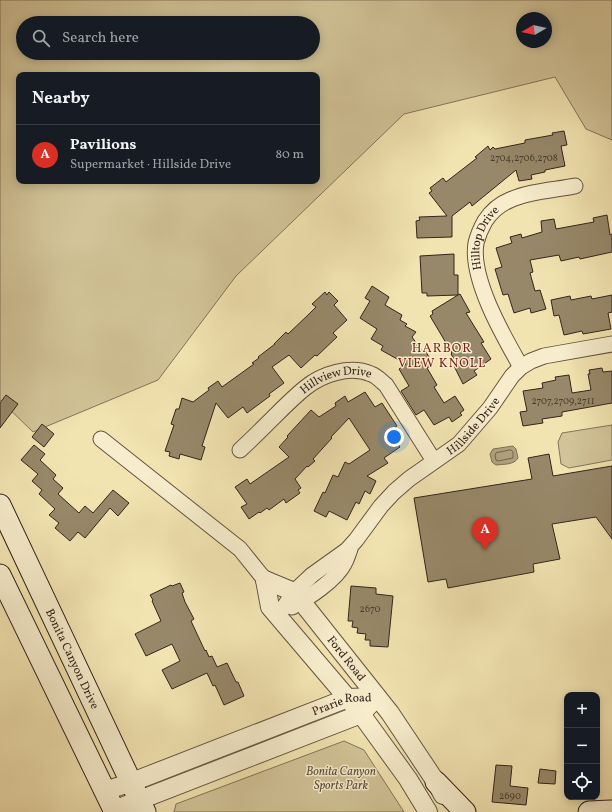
<!DOCTYPE html>
<meta charset="utf-8">
<style>
body{margin:0;font-family:Vollkorn,serif;background:#242831;color:#f1f3f6}
.controls{position:absolute;right:12px;bottom:12px;display:grid;overflow:hidden;border-radius:8px;box-shadow:0 2px 10px #0003}
.controls button{width:36px;height:36px;display:grid;place-items:center;padding:0;border:0;border-bottom:1px solid #363941;background:#171b24;color:#f1f3f6;font:20px sans-serif}
.compass{position:absolute;left:516px;top:12px;width:36px;height:36px;border-radius:50%;background:#171b24;box-shadow:0 2px 10px #0003;rotate:261deg}
.you{position:absolute;left:394px;top:437px;width:14px;height:14px;margin:-10px;border:3px solid #fff;border-radius:50%;background:#1a73e8;box-shadow:0 0 0 6px #1a73e833}
.badge{display:grid;place-items:center;width:26px;height:26px;border-radius:50%;background:#d93025;color:#fff;font-size:13px;font-weight:700}
.pin{position:absolute;translate:-50% -33px;filter:drop-shadow(0 1px 2px #0008)}
.pin::after{content:'';position:absolute;top:21px;width:14px;height:12px;background:inherit;clip-path:polygon(0 0,100% 0,50% 100%)}
.list{margin:0;padding:0;list-style:none}
h2{display:flex;justify-content:space-between;align-items:center;height:52px;margin:0;padding:0 16px;font-size:17px}
h2 small{font-size:13px;font-weight:400;color:#9ea1a6}
.list li{display:grid;grid-template-columns:26px 1fr auto;gap:12px;align-items:center;box-sizing:border-box;height:60px;padding:0 16px;border-top:1px solid #363941}
.list b{display:block;font-size:15px;white-space:nowrap}
.list p{margin:0;font-size:13px;white-space:nowrap;color:#9ea1a6}
.list em{font-size:13px;font-style:normal;color:#9ea1a6}
.icon{flex:none;width:22px;height:22px;fill:none;stroke:currentColor;stroke-width:2;stroke-linecap:round;stroke-linejoin:round}
.map{position:relative;flex:none;width:612px;height:812px;overflow:hidden}
.search{position:absolute;background:#171b24;box-shadow:0 2px 10px #0003;left:16px;top:16px;width:304px;height:44px;display:flex;align-items:center;gap:10px;box-sizing:border-box;padding:0 14px;border-radius:22px;color:#9ea1a6;font-size:15px}
.panel{position:absolute;background:#171b24;box-shadow:0 2px 10px #0003;left:16px;top:72px;width:304px;height:112px;border-radius:8px}
.map>svg:first-child{display:block}
.green{fill:#d2c498;stroke:#83745a;fill-rule:evenodd}
.water{fill:#b1a37e;stroke:#7f7156}
.lines{fill:none;stroke-linecap:round;stroke-linejoin:round}
.shore{stroke:#72644c;stroke-width:1}
.building{fill:#978869;stroke:#34251b}
.minor-casing{stroke:#645540;stroke-width:17}
.tertiary-casing{stroke:#645540;stroke-width:20}
.secondary-casing{stroke:#34251b;stroke-width:23}
.minor{stroke:#f7edcc;stroke-width:15}
.tertiary{stroke:#f7edcc;stroke-width:18}
.secondary{stroke:#f7edcc;stroke-width:21}
.labels{text-anchor:middle;stroke-width:3;stroke-linejoin:round;paint-order:stroke}
.number-label{font-size:10px;fill:#4d3e2e}
.street-label{font-size:12px;fill:#34251b;stroke:#f7edcc}
.park-label{font-size:12px;font-style:italic;fill:#5c4d3a;stroke:#f7edcc}
.neighbourhood-label{font-size:13px;letter-spacing:1px;fill:#7a1f14;stroke:#f7edcc}
</style>
<div class="map">
<svg width="612" height="812" viewBox="0 0 612 812">
<rect width="100%" height="100%" fill="#f2e4b1"/>
<filter id="stains"><feTurbulence type="fractalNoise" baseFrequency=".005" numOctaves="4"/><feColorMatrix values="0 0 0 0 .2 0 0 0 0 .09 0 0 0 0 .02 0 0 0 .5 -.17"/></filter>
<radialGradient id="worn" r=".72"><stop offset=".6" stop-color="#630" stop-opacity="0"/><stop offset="1" stop-color="#630" stop-opacity=".3"/></radialGradient>
<!-- green -->
<g class="green">
<path d="M0 0H612V140L586 129 555 77 404 114 236 276 158 380 33 432 0 400ZM522 18H546V42H522ZM23 23H313V53H23ZM19 75H317V181H19Z"/>
<polygon points="612,425 612,460 569,468 561,464 558,442 562,433"/>
<polygon points="344,741 364,750 404,812 174,812 176,804"/>
</g>
<!-- water -->
<path class="water" d="M513 446 516 449 518 458C514 465 504 464 496 465L492 462 490 454 493 449Z"/>
<g class="lines">
<!-- shore -->
<polygon class="shore" points="511,450 513,452 513,458 498,461 496,460 495,455 496,453"/>
</g>
<!-- building -->
<g class="building">
<polygon points="564,131 567,145 561,146 565,166 545,170 545,172 531,175 532,179 519,181 516,170 472,206 470,202 452,216 452,237 417,238 416,221 420,220 419,217 447,216 429,193 432,191 430,188 443,178 446,182 477,158 475,157 488,146 490,150 493,147 495,149 525,143 525,140 553,135 552,133"/>
<polygon points="607,215 610,235 612,234 612,252 580,259 579,257 561,261 559,255 530,260 533,272 530,273 535,291 540,290 546,309 531,313 530,308 514,313 508,294 503,295 495,269 502,267 496,248 512,243 510,237 521,234 522,238 542,232 541,221 554,219 556,229 594,222 593,218"/>
<polygon points="454,254 454,275 458,275 458,295 460,294 470,312 466,313 484,342 481,343 491,359 474,371 477,375 463,384 454,366 457,364 451,354 452,353 430,316 433,314 432,311 458,295 427,296 427,293 422,293 420,256"/>
<polygon points="372,286 389,297 385,305 402,315 400,320 407,324 405,326 416,332 412,337 422,351 425,350 433,364 427,368 437,385 434,387 444,403 455,396 464,410 460,413 462,415 452,422 449,417 434,425 424,410 416,415 401,391 409,386 399,369 406,364 381,350 383,346 371,339 377,329 360,318 370,301 365,298"/>
<polygon points="325,292 327,295 329,292 338,301 334,305 347,320 333,333 337,337 317,356 315,355 301,368 289,355 272,367 284,383 269,394 270,396 247,413 243,407 228,418 216,403 202,446 205,447 201,460 180,454 179,459 169,456 170,452 165,451 174,425 171,424 176,409 179,409 182,398 193,402 209,390 208,388 218,381 222,387 254,364 252,363 259,358 258,357 275,344 274,344 286,332 288,334 309,314 316,307 312,304"/>
<polygon points="612,295 612,312 608,313 611,329 583,334 582,331 564,335 559,315 554,316 551,300 570,296 571,300 591,296 592,299"/>
<polygon points="602,368 603,372 612,371 612,403 562,412 562,416 542,419 543,423 523,426 520,412 527,411 523,391 543,388 542,383 556,380 555,377 569,375 572,393 591,390 588,374 590,374 589,370"/>
<polygon points="365,392 375,407 382,403 397,426 390,431 400,447 384,458 388,463 367,476 376,481 370,494 365,491 359,504 356,502 347,520 329,511 326,517 314,511 323,492 325,493 333,475 338,477 345,462 349,464 370,450 349,418 331,437 332,438 313,459 315,461 308,467 307,466 295,479 301,488 298,490 300,493 286,503 284,499 269,510 267,508 260,513 259,512 249,519 241,507 247,504 235,487 247,479 250,484 289,457 279,447 288,437 287,436 311,410 319,417 336,406 335,403 345,396 348,402"/>
<polygon points="6,395 18,404 0,428 0,403"/>
<polygon points="42,424 54,434 44,447 32,437"/>
<polygon points="34,445 45,454 40,460 56,475 53,479 63,488 58,494 79,513 85,506 93,513 113,490 129,503 118,516 110,508 85,538 78,532 70,541 55,528 59,523 49,515 55,509 39,494 42,490 32,481 38,474 21,460"/>
<polygon points="549,454 553,476 612,466 612,539 596,517 552,524 560,559 533,564 534,572 448,588 446,579 428,582 414,498 532,479 528,458"/>
<polygon points="180,583 184,592 182,593 185,602 194,619 191,621 205,651 206,650 209,657 212,656 217,667 227,663 236,682 238,682 244,696 224,705 215,685 213,686 207,673 172,689 162,670 180,661 172,644 146,656 135,634 161,621 152,601 153,600 150,595 171,585 172,586"/>
<polygon points="351,586 376,588 376,594 393,596 388,647 370,646 370,640 365,640 366,634 357,633 358,628 352,627 353,621 348,621"/>
<polygon points="496,765 512,766 510,786 528,788 526,805 492,802"/>
<polygon points="540,769 556,771 555,784 538,783"/>
</g>
<g class="lines">
<!-- minor casing -->
<g class="minor-casing">
<g id="minor">
<path id="s1" d="M521 367C504 337 470 279 476 243 478 235 481 228 485 221 491 212 500 204 510 200 529 191 555 190 575 186"/>
<polyline points="101,439 240,549 265,580"/>
<path id="s2" d="M240 450C252 439 264 427 276 415 285 406 295 396 305 388 322 374 350 365 371 374 377 376 381 381 386 385L434 461"/>
<path d="M292 607C308 598 336 580 344 564 347 559 348 554 350 549"/>
<path id="s3" d="M278 616 294 592 312 575 347 550 356 540 381 506 394 492 409 479 459 444 490 408 512 376 521 367 531 361 544 356 612 344"/>
</g>
</g>
<!-- tertiary casing -->
<g class="tertiary-casing">
<g id="tertiary">
<path id="s4" d="M265 580 294 592 390 713 436 782 443 795"/>
<polyline points="265,580 270,607 361,714 408,779 428,812"/>
<path id="s5" d="M105 791 132 782 348 698 377 697"/>
<polyline points="114,810 361,714 377,697"/>
</g>
</g>
<!-- secondary casing -->
<g class="secondary-casing">
<g id="secondary">
<path id="s6" d="M0 505 145 812"/>
<polyline points="0,575 115,812"/>
<polyline points="436,782 465,812"/>
<polyline points="589,812 611,811"/>
</g>
</g>
<!-- minor -->
<use href="#minor" class="minor"/>
<!-- tertiary -->
<use href="#tertiary" class="tertiary"/>
<!-- secondary -->
<use href="#secondary" class="secondary"/>
</g>
<g class="labels">
<!-- number labels -->
<g class="number-label">
<text x="524" y="161">2704,2706,2708</text>
<text x="563" y="404">2707,2709,2711</text>
<text x="370" y="612">2670</text>
<text x="510" y="799">2690</text>
</g>
<!-- street labels -->
<g class="street-label">
<text dy="4" stroke="none"><textPath href="#s1" startOffset="141">Hilltop Drive</textPath></text>
<text dy="4" stroke="none"><textPath href="#s2" startOffset="123">Hillview Drive</textPath></text>
<text dy="4" stroke="none"><textPath href="#s3" startOffset="275">Hillside Drive</textPath></text>
<text dy="4" stroke="none"><textPath href="#s6" startOffset="170">Bonita Canyon Drive</textPath></text>
<text dy="4" stroke="none"><textPath href="#s4" startOffset="116">Ford Road</textPath></text>
<text dy="4" stroke="none"><textPath href="#s5" startOffset="253">Prarie Road</textPath></text>
</g>
<!-- park labels -->
<g class="park-label">
<text x="341" y="775">Bonita Canyon<tspan x="341" dy="14">Sports Park</tspan></text>
</g>
<!-- neighbourhood labels -->
<g class="neighbourhood-label">
<text x="442" y="352">HARBOR<tspan x="442" dy="15">VIEW KNOLL</tspan></text>
</g>
</g>
<rect width="100%" height="100%" filter="url(#stains)"/>
<rect width="100%" height="100%" fill="url(#worn)"/>
</svg>
<div class="controls">
<button>+</button>
<button>−</button>
<button><svg class="icon" aria-label="locate" viewBox="0 0 24 24"><circle cx="12" cy="12" r="6"/><path d="M12 2v4M12 18v4M2 12h4M18 12h4"/></svg></button>
</div>
<svg class="compass" viewBox="-18 -18 36 36"><path d="M0-13l5 13h-10z" fill="#e53935"/><path d="M0 13l5-13h-10z" fill="#9ea1a6"/></svg>
<div class="you"></div>
<div class="pin badge" style="left:485px;top:550px">A</div>
<div class="search"><svg class="icon" aria-label="search" viewBox="0 0 24 24"><circle cx="10" cy="10" r="6"/><path d="M15 15l6 6"/></svg>Search here</div>
<section class="panel">
<h2>Nearby<small></small></h2>
<ul class="list">
<li><span class="badge">A</span><div><b>Pavilions</b><p>Supermarket · Hillside Drive</p></div><em>80 m</em></li>
</ul>
</section>
</div>
